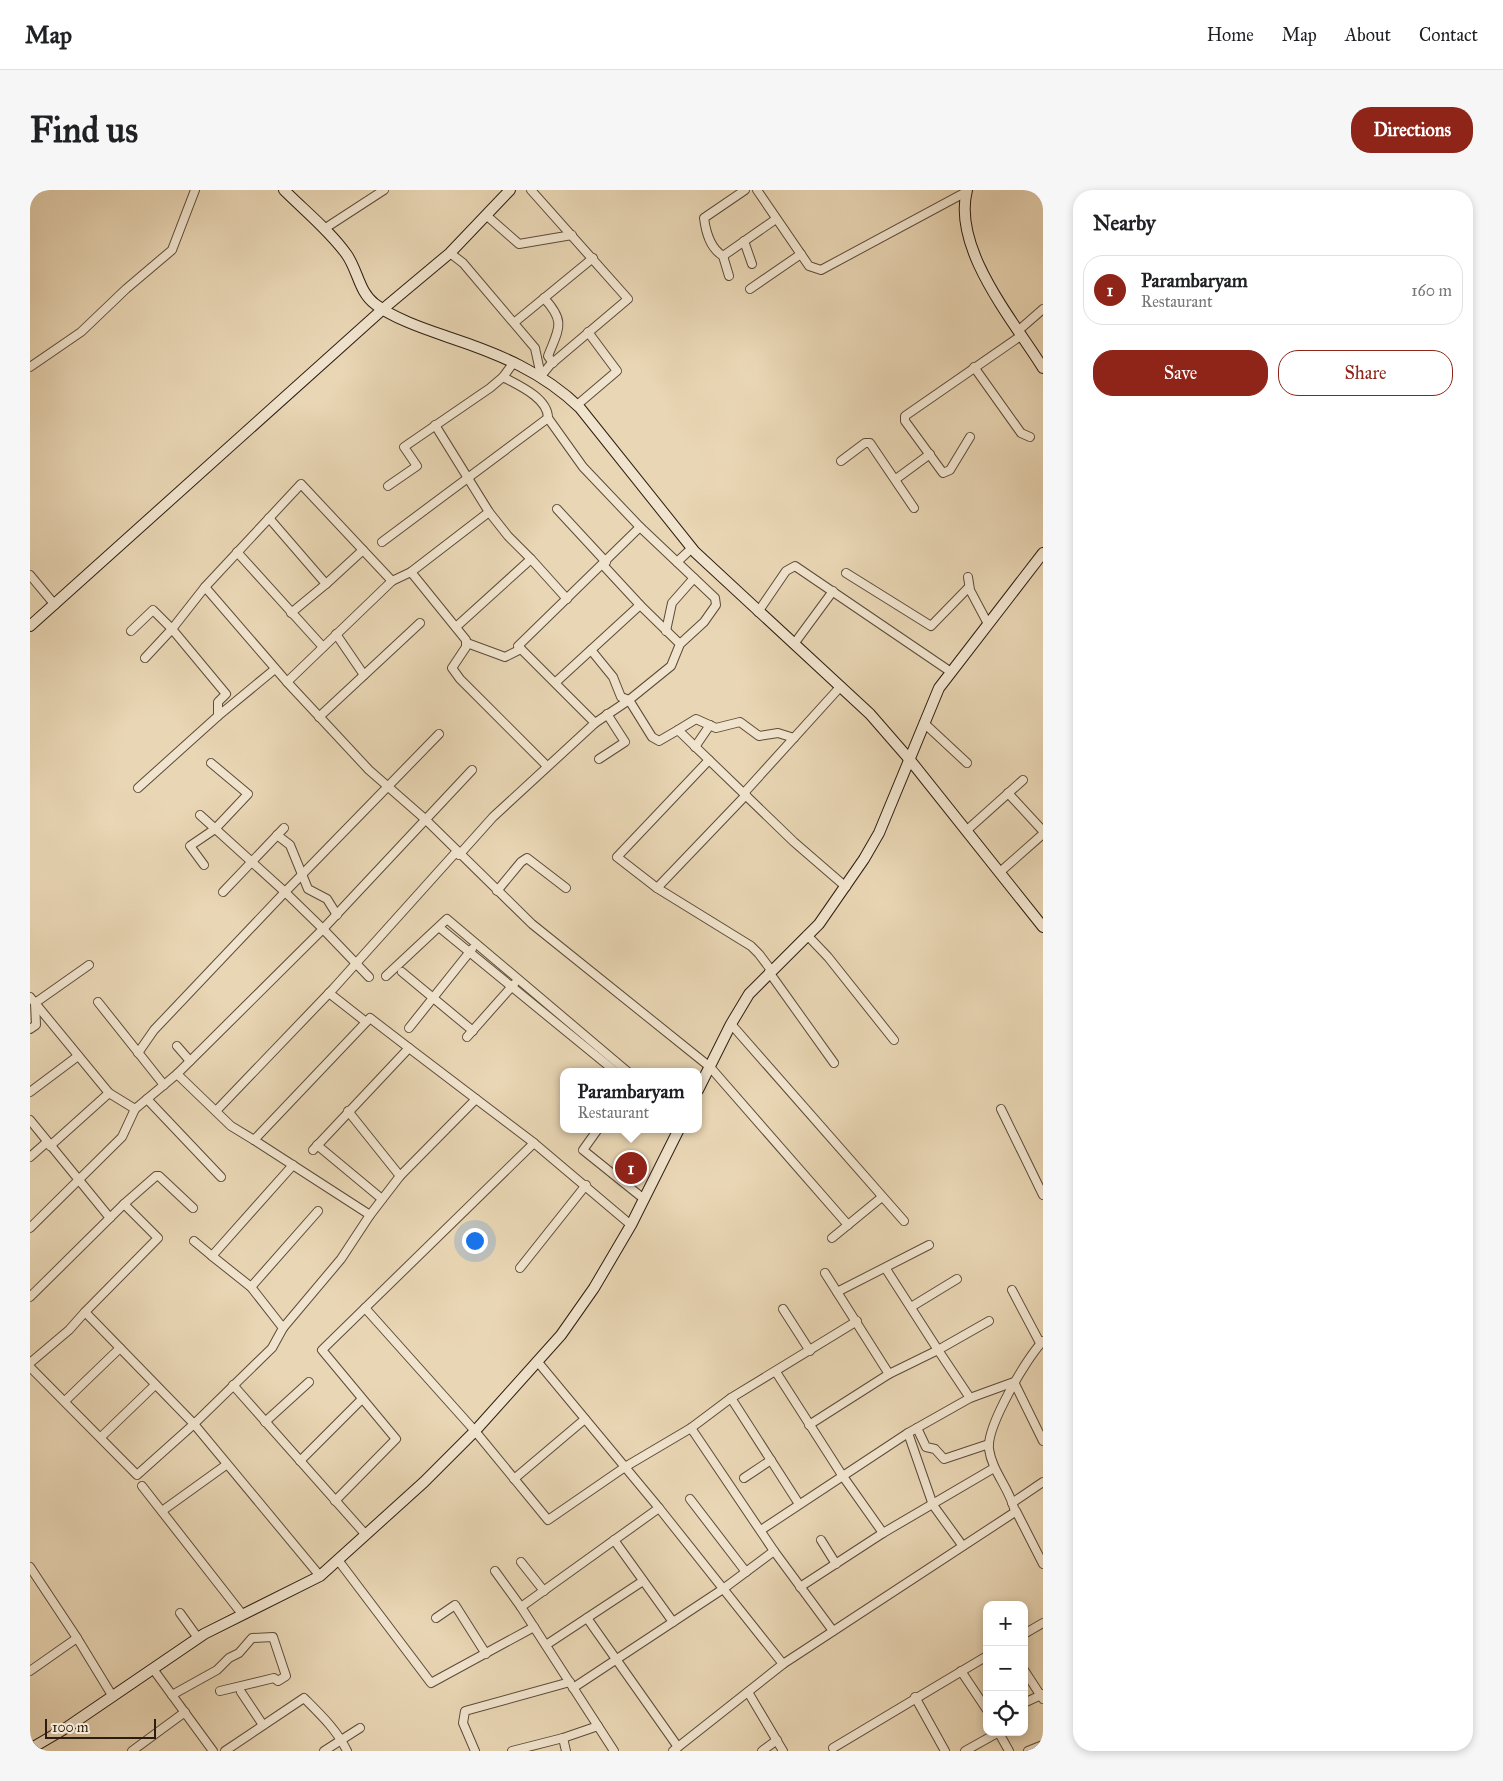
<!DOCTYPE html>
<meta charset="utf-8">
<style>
body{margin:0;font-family:"IM FELL Great Primer",serif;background:#f6f6f6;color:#202124}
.controls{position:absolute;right:15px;bottom:15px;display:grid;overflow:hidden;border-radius:10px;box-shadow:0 2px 8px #0003}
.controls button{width:45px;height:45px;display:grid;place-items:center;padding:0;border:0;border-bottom:1px solid #e0e0e0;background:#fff;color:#202124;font:25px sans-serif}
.scale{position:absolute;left:15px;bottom:12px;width:111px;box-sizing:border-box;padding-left:5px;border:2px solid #2d1d10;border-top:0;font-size:14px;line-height:18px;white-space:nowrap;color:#2d1d10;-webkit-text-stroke:4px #f1e4ce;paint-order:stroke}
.you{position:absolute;left:444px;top:1050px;width:18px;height:18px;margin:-12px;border:4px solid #fff;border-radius:50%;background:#1a73e8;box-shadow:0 0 0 8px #1a73e833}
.badge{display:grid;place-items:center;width:32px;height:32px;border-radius:50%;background:#8f2418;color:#fff;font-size:16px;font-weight:700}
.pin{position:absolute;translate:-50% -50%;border:2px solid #fff;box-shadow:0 1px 5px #0006}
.popup{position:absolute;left:530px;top:878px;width:142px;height:65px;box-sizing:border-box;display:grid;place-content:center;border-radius:10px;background:#fff;filter:drop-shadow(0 1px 4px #0005);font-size:16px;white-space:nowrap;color:#757577}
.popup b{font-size:19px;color:#202124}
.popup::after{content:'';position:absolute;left:50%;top:100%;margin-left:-10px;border:10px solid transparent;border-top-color:#fff}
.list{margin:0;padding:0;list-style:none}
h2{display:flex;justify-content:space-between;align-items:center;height:65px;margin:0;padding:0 20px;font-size:21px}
h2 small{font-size:16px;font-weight:400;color:#757577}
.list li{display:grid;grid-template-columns:32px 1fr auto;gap:15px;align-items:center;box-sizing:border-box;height:70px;margin:0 10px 10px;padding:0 10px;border:1px solid #e0e0e0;border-radius:20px}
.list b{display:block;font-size:19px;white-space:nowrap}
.list p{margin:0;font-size:16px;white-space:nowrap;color:#757577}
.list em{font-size:16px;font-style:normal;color:#757577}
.actions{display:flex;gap:10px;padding:15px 20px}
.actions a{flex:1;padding:11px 0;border:1px solid #8f2418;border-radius:20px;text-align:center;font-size:18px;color:#8f2418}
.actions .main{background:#8f2418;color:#fff}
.icon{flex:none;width:28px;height:28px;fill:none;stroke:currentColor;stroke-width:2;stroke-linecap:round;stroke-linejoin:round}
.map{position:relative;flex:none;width:1013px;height:1561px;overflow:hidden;border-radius:20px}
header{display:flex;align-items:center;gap:30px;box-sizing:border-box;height:70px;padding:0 25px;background:#fff;border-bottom:1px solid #e0e0e0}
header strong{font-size:24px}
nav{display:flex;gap:28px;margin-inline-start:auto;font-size:18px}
.intro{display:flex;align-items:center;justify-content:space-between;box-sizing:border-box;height:120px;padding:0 30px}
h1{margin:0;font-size:35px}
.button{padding:12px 22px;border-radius:20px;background:#8f2418;color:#fff;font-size:18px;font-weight:700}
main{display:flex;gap:30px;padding:0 30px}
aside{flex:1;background:#fff;border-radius:20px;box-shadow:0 2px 8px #0003}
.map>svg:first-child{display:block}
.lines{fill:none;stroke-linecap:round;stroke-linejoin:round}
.street-casing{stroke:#5c4b39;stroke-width:10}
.secondary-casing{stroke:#2d1d10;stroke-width:12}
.street{stroke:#f1e4ce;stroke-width:8}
.secondary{stroke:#f1e4ce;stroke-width:10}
</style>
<header>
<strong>Map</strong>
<nav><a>Home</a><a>Map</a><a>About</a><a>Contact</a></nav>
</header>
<div class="intro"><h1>Find us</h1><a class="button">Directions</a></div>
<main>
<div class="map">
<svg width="1013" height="1561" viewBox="0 0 1013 1561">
<rect width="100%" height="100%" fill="#e9d6b4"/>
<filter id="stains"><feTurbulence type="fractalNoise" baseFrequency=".004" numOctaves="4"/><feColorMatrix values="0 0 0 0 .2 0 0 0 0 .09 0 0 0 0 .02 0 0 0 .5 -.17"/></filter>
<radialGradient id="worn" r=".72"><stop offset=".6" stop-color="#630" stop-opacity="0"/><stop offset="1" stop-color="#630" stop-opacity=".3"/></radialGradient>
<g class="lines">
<!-- street casing -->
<g class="street-casing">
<g id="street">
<polyline points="501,0 598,109 520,175 511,186"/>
<polyline points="727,0 779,76 791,80 936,2"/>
<polyline points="456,25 489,54 542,45"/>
<polyline points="294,39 354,0"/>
<polyline points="714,51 722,74"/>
<polyline points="420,63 433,73 505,158 511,186"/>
<polyline points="693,66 746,29"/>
<path d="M699 86 693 66C680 58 676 43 674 28L715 0"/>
<polyline points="720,99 771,64"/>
<path d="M514 108C536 132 529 138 518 166L523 173"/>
<polyline points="485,132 563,68"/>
<polyline points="989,140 1013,119"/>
<polyline points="0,177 51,142 96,99 142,60 165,0"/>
<polyline points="944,177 991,243 1000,247"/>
<path d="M473 187C488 195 518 208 518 228L553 277 610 337"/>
<polyline points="547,215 587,181 558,142"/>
<polyline points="405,235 459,322 478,346 501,369 537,409"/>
<polyline points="940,247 920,280 913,283 875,231 875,226 992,145"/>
<polyline points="811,271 835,253 840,253 884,318"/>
<polyline points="866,289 900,264"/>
<polyline points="358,296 387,276 374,257 460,198 473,187 484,172"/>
<polyline points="527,319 576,372"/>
<polyline points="239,328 296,394 261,423"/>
<polyline points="352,352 518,228"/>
<polyline points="207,362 293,457"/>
<polyline points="573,375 610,415 650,454"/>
<polyline points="381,382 436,450 436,457 422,478 430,489 517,576"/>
<polyline points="816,383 901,436 939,397"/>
<polyline points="0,385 25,415"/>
<polyline points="938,387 940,400 958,434"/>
<polyline points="296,394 333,360"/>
<polyline points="175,397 257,492 339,580 395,629 502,734 680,877 818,1035"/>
<polyline points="728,422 756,381 765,376 921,482"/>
<polyline points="426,437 501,369"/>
<polyline points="101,441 123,420 142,439 115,468"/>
<polyline points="636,441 642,413 664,388"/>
<polyline points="306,444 334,485"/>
<polyline points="437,453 475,467 491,459"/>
<polyline points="764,454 803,401"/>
<polyline points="561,460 583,487 591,507 599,510 622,547 629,551 648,540 764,652 816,697"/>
<polyline points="257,492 362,391 381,382 459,322"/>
<polyline points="526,492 610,415"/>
<polyline points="188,526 245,479"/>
<polyline points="289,527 390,433"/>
<polyline points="565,533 599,510 641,476 650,454 674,432 686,415 685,408 647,372"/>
<polyline points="894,533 937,573"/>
<polyline points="648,540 666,529 686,538 710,532 729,546 748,543 764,548"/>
<polyline points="409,544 255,702 293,739 442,580"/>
<polyline points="665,557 680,535"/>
<polyline points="569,569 595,552 577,524"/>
<polyline points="679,570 587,667 627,698 721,756 729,764 741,780"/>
<polyline points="108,598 188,526 188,512 196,504 142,439 175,397 271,294 362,391"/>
<polyline points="714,603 811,496"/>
<polyline points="978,603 1013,641"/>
<polyline points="936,641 993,590"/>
<polyline points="247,645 260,655 278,699 297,709 307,725"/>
<polyline points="429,665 463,627 565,533 488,456 610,337 647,372 662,358"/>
<polyline points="174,675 160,656 185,639 218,604 181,573"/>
<polyline points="970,682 1013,644"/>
<polyline points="627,698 716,605"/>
<polyline points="467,701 491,672 497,668 536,698"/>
<polyline points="193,702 254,638"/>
<polyline points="410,738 586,882"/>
<polyline points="777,745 798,767 864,850"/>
<polyline points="59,775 5,813 79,903"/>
<polyline points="372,782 443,841"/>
<polyline points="739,782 804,873"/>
<polyline points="356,786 417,729 598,882"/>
<polyline points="339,787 293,739 147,884 201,936 224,950 340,828 379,858"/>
<polyline points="299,803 336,832"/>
<polyline points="0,807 5,813 6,835 0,839"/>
<polyline points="68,812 134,895"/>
<polyline points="701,834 874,1031"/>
<polyline points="379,838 442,759"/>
<polyline points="437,847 484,794"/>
<polyline points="147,856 160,871"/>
<polyline points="108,863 124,840 255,702 170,625"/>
<polyline points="0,902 48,866"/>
<polyline points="117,909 191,987"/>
<polyline points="971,919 1013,1005"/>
<polyline points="186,921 303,799 427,661"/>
<polyline points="318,921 370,986"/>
<polyline points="0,930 80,1028"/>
<polyline points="568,939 553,960 614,1009"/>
<polyline points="224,950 340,1025"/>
<polyline points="287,955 352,1009"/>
<polyline points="20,956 79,903 105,919 147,884"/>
<polyline points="283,960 379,858 446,909"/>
<polyline points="0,967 17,952"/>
<polyline points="263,975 182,1066 221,1097 253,1138 242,1158 164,1234 290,1386"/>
<polyline points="0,1038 92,947 105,919"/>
<polyline points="802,1048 852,1007"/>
<polyline points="164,1051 182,1066"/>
<polyline points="490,1078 556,995"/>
<polyline points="856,1079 908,1160 959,1131"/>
<polyline points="795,1083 859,1184 908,1160 940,1208 984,1192 1013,1251"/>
<polyline points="221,1097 288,1021"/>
<polyline points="982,1100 1010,1153"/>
<polyline points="807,1102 899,1055"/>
<polyline points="0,1107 94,1014 126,986 129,986 163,1018"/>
<polyline points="881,1117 927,1089"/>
<polyline points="335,1118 445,1241 518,1330 595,1277 661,1238 701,1208 827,1131"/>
<polyline points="753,1119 780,1161"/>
<polyline points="253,1138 311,1069 340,1025 370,986 446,909 504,953 601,1035"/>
<polyline points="507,1171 629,1318 491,1417 584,1561"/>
<polyline points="0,1173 39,1140 55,1122"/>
<polyline points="0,1177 107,1285 164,1234 55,1122 128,1048 94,1014"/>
<polyline points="746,1182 812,1285 853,1343 964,1278"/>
<polyline points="203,1195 336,1345"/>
<polyline points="701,1208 769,1314"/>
<polyline points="35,1211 90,1158"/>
<polyline points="235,1232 279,1192"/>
<polyline points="779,1235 859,1184"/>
<polyline points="661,1238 744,1361 803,1441"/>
<polyline points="887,1238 896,1257 905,1259 914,1269 959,1254"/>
<polyline points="878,1243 903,1315 932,1355"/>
<polyline points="71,1247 125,1195"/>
<polyline points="270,1271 332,1209"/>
<polyline points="714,1288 741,1270"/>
<polyline points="484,1289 555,1229"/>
<polyline points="112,1296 212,1424"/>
<polyline points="660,1309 716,1382"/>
<polyline points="305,1311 366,1249 292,1160 504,953"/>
<polyline points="982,1313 1013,1292"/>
<polyline points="629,1318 753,1474 643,1561"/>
<polyline points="132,1321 196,1275"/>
<polyline points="986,1321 1013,1374"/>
<polyline points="731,1340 878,1243 940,1208"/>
<polyline points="584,1350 643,1432"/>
<polyline points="791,1350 806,1374"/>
<polyline points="308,1370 401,1493 504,1437"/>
<polyline points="491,1372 514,1401"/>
<polyline points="0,1377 47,1448"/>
<polyline points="465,1381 491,1417"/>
<polyline points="770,1397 853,1343"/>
<polyline points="150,1423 168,1448"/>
<polyline points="406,1428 425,1415 456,1464"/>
<polyline points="557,1428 648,1557"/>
<polyline points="994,1444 1013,1433"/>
<polyline points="516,1455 613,1391"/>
<path d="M753 1474 985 1322C981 1300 962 1282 959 1259 956 1237 997 1167 1013 1151"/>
<polyline points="123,1479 183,1561"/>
<polyline points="994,1480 1013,1509"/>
<polyline points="0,1481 47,1448 83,1507"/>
<polyline points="931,1481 957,1520"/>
<polyline points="543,1498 693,1399 744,1361"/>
<polyline points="211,1502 233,1535"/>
<polyline points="718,1502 753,1561"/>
<polyline points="142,1505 187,1480 199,1468 209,1463 222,1448 243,1447 256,1486 248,1491 244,1488 190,1501"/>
<polyline points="885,1507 915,1561"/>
<polyline points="994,1513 1013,1504"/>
<polyline points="969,1543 979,1561"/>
<polyline points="533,1548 536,1561"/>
<polyline points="803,1558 957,1466"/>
<polyline points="102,1561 155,1522"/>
<path d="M195 1561 274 1508C290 1524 307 1540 317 1561"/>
<polyline points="294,1561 330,1538"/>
<polyline points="445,1561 433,1533 435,1521 540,1492"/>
<polyline points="482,1561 533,1548 568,1536"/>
<polyline points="732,1561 747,1550"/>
<polyline points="935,1561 969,1542"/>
<polyline points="998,1561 1013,1555"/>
</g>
</g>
<!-- secondary casing -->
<g class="secondary-casing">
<g id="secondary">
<path d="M254 0C275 21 300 41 317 65 328 81 329 102 345 114 364 129 398 140 421 148 469 164 513 182 550 218L665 362 840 524 880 570 1013 737"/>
<path d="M937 0C922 59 983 130 1013 178"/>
<polyline points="0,436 353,119 420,63 480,0"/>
<polyline points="668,900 701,834 719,804 789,734 834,669 849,643 909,498 1013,363"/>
<polyline points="0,1559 36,1538 174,1444 290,1386 394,1292 445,1241 531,1145 564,1098 601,1035 649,939"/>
</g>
</g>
<!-- street -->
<use href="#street" class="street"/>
<!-- secondary -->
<use href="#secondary" class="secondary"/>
</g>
<rect width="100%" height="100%" filter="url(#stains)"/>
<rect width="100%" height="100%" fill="url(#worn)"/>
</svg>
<div class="controls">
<button>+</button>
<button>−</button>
<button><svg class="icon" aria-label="locate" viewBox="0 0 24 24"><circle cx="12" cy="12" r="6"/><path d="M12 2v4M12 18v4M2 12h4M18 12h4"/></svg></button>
</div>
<div class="scale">100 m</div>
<div class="you"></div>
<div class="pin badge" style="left:601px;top:978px">1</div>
<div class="popup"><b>Parambaryam</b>Restaurant</div>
</div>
<aside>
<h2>Nearby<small></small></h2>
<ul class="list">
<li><span class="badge">1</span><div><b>Parambaryam</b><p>Restaurant</p></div><em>160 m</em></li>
</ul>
<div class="actions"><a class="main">Save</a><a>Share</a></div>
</aside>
</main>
